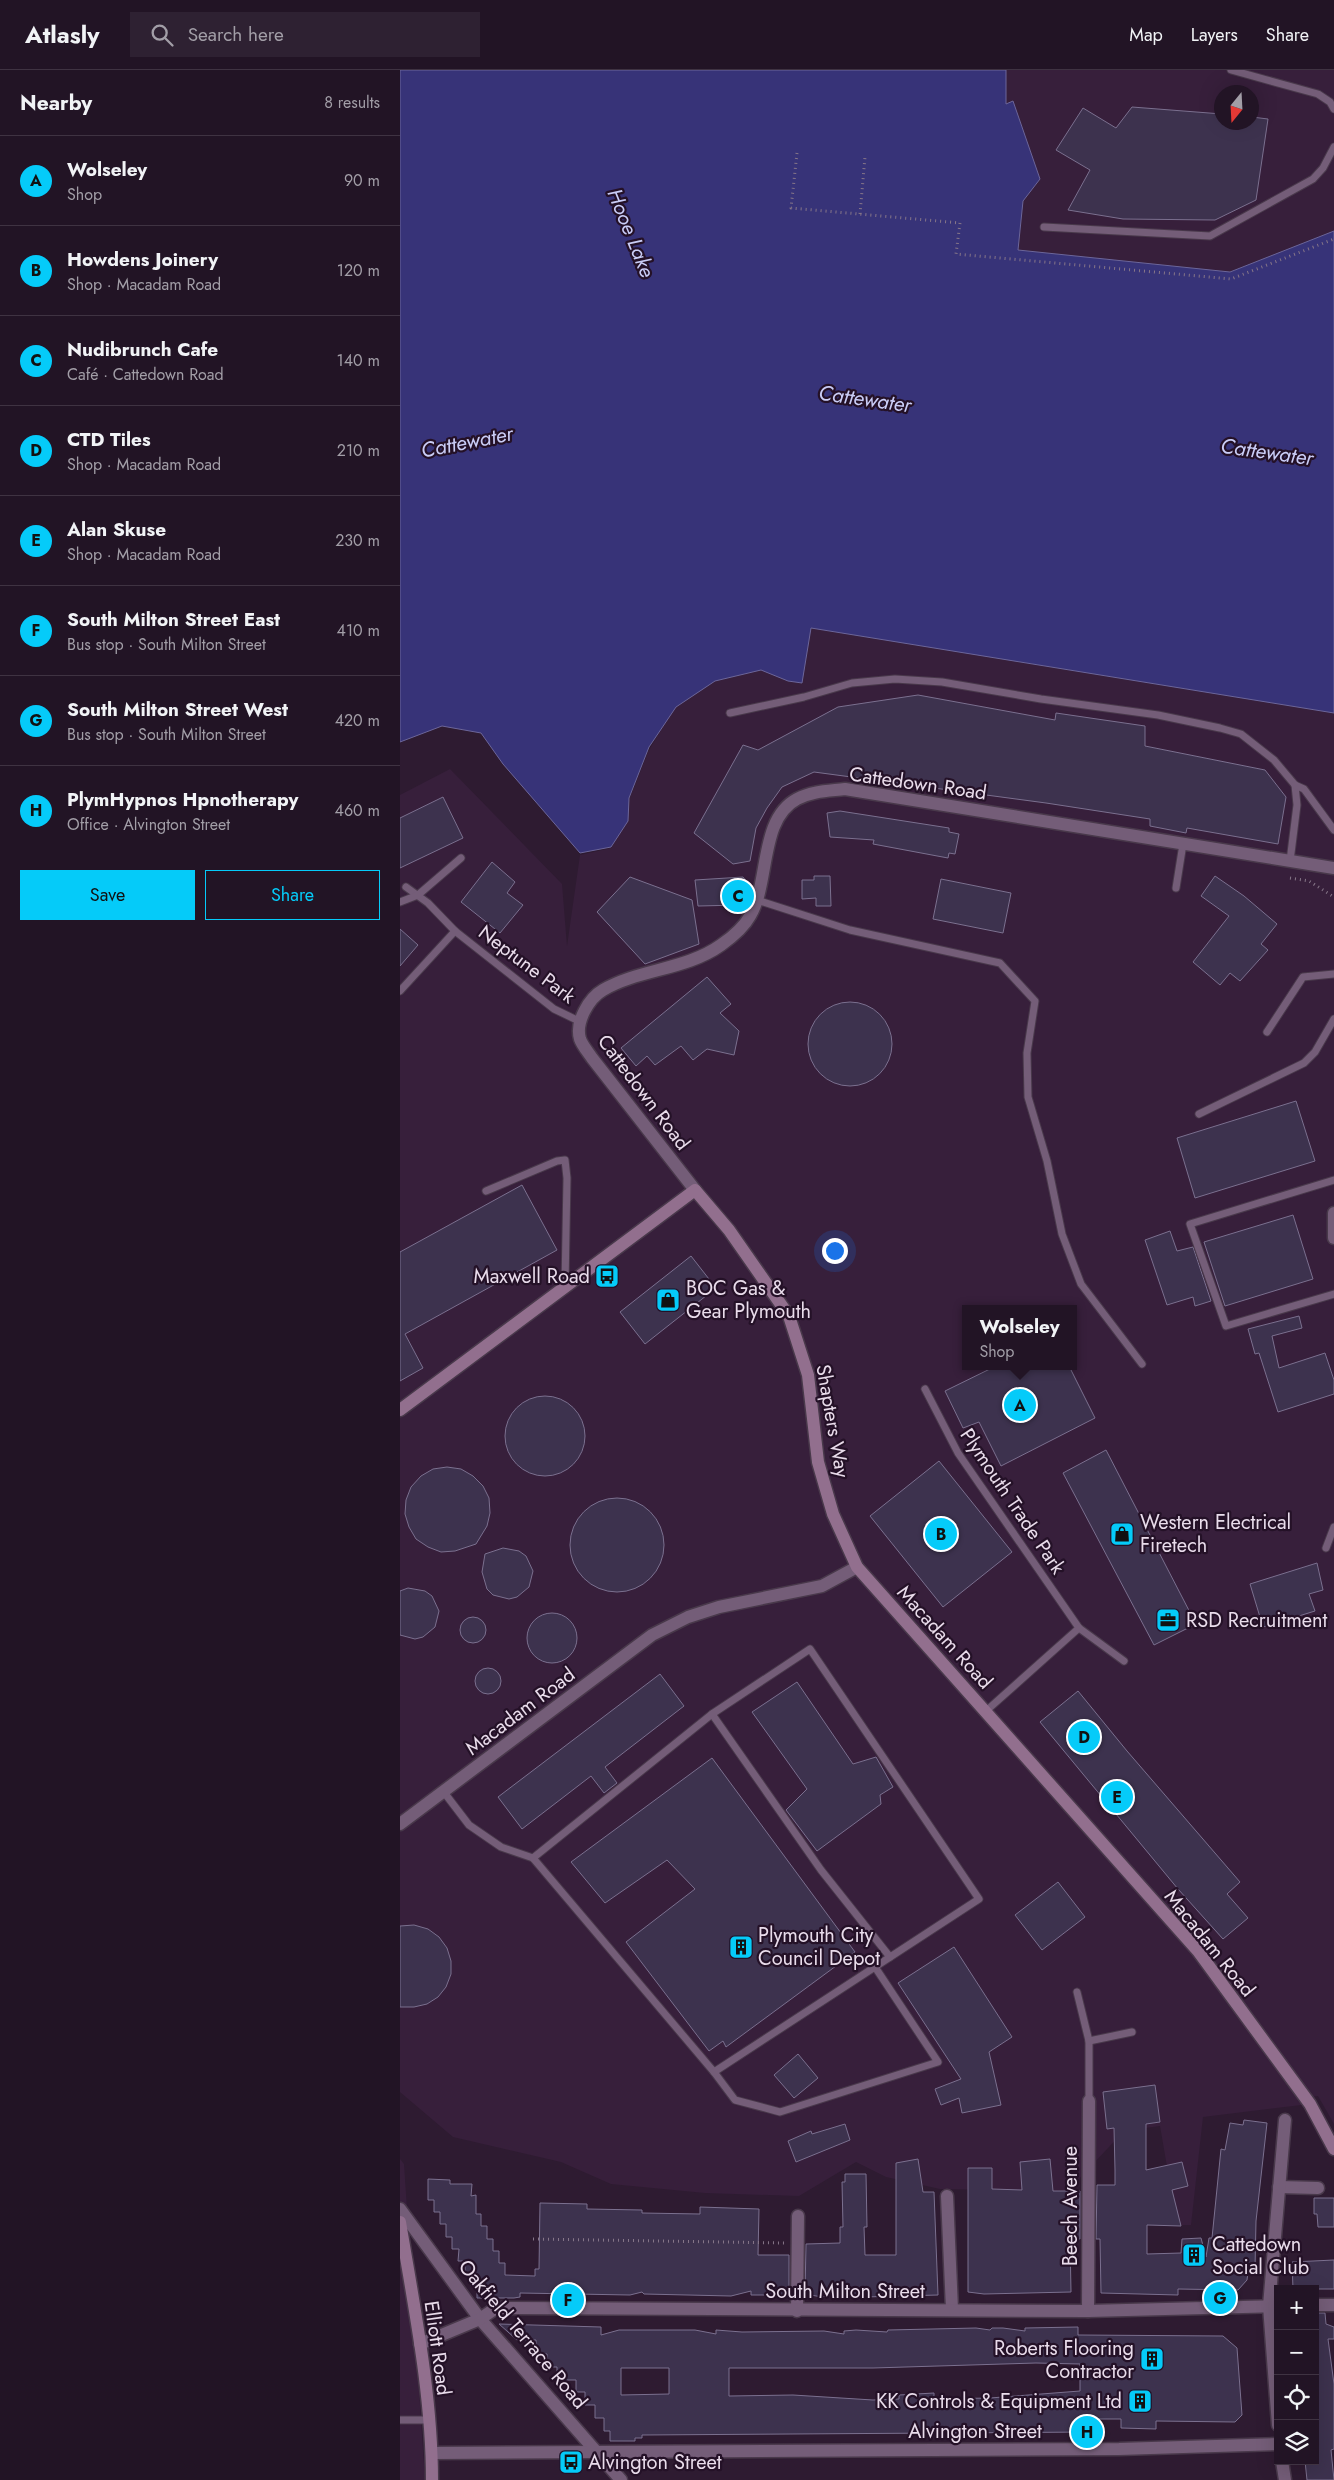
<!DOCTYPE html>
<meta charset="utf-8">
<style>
body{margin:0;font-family:Jost,sans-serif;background:#2e2132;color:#f1f3f6}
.controls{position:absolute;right:15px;bottom:15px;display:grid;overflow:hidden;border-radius:0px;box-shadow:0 5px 20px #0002}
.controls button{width:45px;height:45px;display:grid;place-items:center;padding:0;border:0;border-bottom:1px solid #3f3342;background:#221425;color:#f1f3f6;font:25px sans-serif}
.compass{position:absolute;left:814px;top:15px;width:45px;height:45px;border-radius:50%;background:#221425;box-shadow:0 5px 20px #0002;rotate:198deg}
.you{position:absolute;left:434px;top:1180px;width:18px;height:18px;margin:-12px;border:4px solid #fff;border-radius:50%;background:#1a73e8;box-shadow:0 0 0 8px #1a73e833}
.badge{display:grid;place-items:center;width:32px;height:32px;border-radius:50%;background:#05cbf9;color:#111;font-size:16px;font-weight:700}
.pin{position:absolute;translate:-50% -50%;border:2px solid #fff;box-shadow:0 1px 5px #0006}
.popup{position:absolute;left:562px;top:1235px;width:115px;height:65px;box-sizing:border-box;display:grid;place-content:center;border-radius:0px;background:#221425;filter:drop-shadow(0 1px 4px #0005);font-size:16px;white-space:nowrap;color:#a29ea7}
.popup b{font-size:19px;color:#f1f3f6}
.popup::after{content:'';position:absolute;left:50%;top:100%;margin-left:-10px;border:10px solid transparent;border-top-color:#221425}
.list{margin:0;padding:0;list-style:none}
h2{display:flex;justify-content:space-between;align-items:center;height:65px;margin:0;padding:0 20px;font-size:21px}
h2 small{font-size:16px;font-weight:400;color:#a29ea7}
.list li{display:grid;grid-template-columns:32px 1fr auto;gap:15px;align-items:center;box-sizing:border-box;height:90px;padding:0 20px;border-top:1px solid #3f3342}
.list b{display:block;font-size:19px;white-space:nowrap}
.list p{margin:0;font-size:16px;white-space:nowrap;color:#a29ea7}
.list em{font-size:16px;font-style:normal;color:#a29ea7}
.actions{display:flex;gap:10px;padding:15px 20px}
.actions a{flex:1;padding:11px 0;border:1px solid #05cbf9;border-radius:0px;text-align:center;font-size:18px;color:#05cbf9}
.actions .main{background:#05cbf9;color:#111}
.icon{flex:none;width:28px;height:28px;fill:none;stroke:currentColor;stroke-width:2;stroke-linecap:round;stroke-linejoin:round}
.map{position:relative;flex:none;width:934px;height:2410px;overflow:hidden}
header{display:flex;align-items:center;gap:30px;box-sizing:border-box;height:70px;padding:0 25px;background:#221425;border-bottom:1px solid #3f3342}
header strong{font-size:24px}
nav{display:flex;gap:28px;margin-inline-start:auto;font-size:18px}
.search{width:350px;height:45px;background:#2e2132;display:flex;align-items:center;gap:12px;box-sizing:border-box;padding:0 18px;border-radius:0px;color:#a29ea7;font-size:19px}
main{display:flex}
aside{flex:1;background:#221425}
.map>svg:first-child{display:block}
.built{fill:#371f3b;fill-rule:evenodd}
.water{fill:#373378;stroke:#6c669a}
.building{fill:#3d324e;stroke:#7b708f;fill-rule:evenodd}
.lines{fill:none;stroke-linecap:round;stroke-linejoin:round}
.lane-casing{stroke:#49394b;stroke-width:9}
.street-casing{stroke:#49394b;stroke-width:15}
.secondary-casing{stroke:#49394b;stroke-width:15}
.path{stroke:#867688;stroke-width:3;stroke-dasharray:1 4;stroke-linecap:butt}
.lane{stroke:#745d78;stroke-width:7}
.street{stroke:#745d78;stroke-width:12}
.secondary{stroke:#926f8e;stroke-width:12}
.labels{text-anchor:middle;stroke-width:4.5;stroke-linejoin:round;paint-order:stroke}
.street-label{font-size:20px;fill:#e9dceb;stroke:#241127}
.poi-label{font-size:20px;fill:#e9dceb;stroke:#241127;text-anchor:start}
.water-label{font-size:21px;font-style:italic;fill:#cacdf7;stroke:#241127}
</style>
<header>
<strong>Atlasly</strong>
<div class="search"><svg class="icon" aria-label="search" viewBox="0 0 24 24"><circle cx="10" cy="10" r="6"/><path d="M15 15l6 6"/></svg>Search here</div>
<nav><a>Map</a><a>Layers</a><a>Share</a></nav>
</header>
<main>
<aside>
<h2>Nearby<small>8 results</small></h2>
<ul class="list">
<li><span class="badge">A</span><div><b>Wolseley</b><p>Shop</p></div><em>90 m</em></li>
<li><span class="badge">B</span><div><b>Howdens Joinery</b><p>Shop · Macadam Road</p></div><em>120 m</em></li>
<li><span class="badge">C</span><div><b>Nudibrunch Cafe</b><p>Café · Cattedown Road</p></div><em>140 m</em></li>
<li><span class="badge">D</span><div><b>CTD Tiles</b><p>Shop · Macadam Road</p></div><em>210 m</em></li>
<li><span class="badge">E</span><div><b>Alan Skuse</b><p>Shop · Macadam Road</p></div><em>230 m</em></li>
<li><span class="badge">F</span><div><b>South Milton Street East</b><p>Bus stop · South Milton Street</p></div><em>410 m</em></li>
<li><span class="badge">G</span><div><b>South Milton Street West</b><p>Bus stop · South Milton Street</p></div><em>420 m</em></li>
<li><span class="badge">H</span><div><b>PlymHypnos Hpnotherapy</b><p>Office · Alvington Street</p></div><em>460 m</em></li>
</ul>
<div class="actions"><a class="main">Save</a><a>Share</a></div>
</aside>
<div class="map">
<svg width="934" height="2410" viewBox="0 0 934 2410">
<rect width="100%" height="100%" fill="#2e1b31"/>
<!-- built -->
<g class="built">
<path d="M606 0H934V161L830 202 618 180 623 131 640 109 612 32 606 34ZM822 22H852V52H822Z"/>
<path d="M410 558 934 643V2054L918 2026 906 2028 910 2034 803 2047 791 2155H745L770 2114 760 2056 724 2061 677 2111V2118L668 2121 540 2119 486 2107 456 2092 399 2126 305 2123 211 2114 161 2092 53 2067 0 2022V725L50 699 162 814 167 876 180 785 211 778 227 750 229 730 248 682 273 638 315 611 361 600 388 611ZM566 1239H674V1296H566Z"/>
<polygon points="0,2089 4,2094 25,2410 0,2410"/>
</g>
<!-- water -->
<polygon class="water" points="0,0 606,0 606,34 613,31 640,109 623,131 618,180 830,202 934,161 934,643 411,558 402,613 388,611 361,600 315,611 276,637 249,677 229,728 228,751 211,777 180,783 103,694 81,663 42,656 0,672"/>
<!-- building -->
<g class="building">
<polygon points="732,37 822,44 822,52 852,52 852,47 868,49 856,130 815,150 723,149 668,140 690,100 656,80 683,38 716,58"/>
<polygon points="518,625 655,650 656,643 745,656 745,676 865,700 886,727 878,774 787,758 786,763 750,756 750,749 646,733 414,702 382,717 367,738 356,758 350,791 333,794 294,763 343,675 358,680 438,637"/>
<polygon points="43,727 63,768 0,798 0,748"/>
<polygon points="440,741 549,758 549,762 559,764 555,784 549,783 548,788 473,774 474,770 430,767 427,743"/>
<polygon points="92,792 115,812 107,823 123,835 100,863 61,832"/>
<polygon points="414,806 430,806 431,836 416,836 416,828 402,829 402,810 414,810"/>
<polygon points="815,806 844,826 877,854 861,874 868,880 840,911 830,903 820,915 793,892 829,846 801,826"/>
<polygon points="230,807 292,830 299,874 245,894 197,842"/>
<polygon points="343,807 347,812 346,830 341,835 298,836 295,810"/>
<polygon points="541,809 611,823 603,863 533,849"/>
<polygon points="0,859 18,875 0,896"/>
<polygon points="307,907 331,934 320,943 339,961 334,985 307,979 293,990 281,976 255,995 247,986 236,996 221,978"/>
<circle cx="450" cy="974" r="42"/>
<polygon points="896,1031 915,1091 795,1128 777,1068"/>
<polygon points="122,1115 157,1180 5,1264 23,1298 0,1311 0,1182"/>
<polygon points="893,1145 913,1209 825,1236 804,1172"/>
<polygon points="770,1161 777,1181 793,1177 811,1231 795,1236 793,1227 767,1235 745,1170"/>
<polygon points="291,1186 316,1218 245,1274 220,1242"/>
<polygon points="899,1246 902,1258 872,1266 879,1298 925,1283 934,1310 934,1324 878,1342 859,1283 855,1284 848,1259"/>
<polygon points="596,1296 669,1296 695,1348 601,1396 579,1352 563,1358 545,1321"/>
<circle cx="145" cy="1366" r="40"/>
<polygon points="706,1380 796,1554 754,1575 663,1403"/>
<polygon points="539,1391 612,1482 543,1537 470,1446"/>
<polygon points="47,1397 61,1399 73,1406 83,1416 89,1428 90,1443 87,1456 76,1474 55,1481 41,1482 28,1477 16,1469 9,1457 5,1444 6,1430 11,1417 21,1406 33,1399"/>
<circle cx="217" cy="1475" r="47"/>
<polygon points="103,1478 119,1481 126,1486 133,1501 129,1517 117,1527 109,1529 93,1525 87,1519 82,1502 85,1484"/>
<polygon points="917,1493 923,1520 909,1524 915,1541 863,1557 850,1514"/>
<polygon points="8,1518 25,1521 32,1526 39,1541 35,1557 23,1567 15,1569 0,1565 0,1521"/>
<circle cx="152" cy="1568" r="25"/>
<circle cx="73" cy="1560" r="13"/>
<circle cx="88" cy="1611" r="13"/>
<polygon points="260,1604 284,1636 205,1697 217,1713 204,1723 191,1706 122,1759 98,1727"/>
<polygon points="397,1612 453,1694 476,1687 493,1717 480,1725 481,1734 417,1781 386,1740 407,1719 352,1642"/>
<polygon points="678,1621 727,1681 840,1812 827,1824 848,1848 823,1869 778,1819 640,1652"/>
<polygon points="312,1688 455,1882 326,1977 323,1971 309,1981 226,1872 295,1819 267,1790 205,1833 171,1792"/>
<polygon points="658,1812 685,1847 642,1880 615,1845"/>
<polygon points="14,1855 28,1859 39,1867 47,1878 51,1891 51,1904 46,1917 38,1927 27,1934 14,1937 0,1937 0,1856"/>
<polygon points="554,1877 612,1967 589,1982 601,2035 562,2043 559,2028 541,2035 535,2019 561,2009 498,1913"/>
<polygon points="398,1984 418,2008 394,2028 374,2005"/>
<polygon points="755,2015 760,2052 746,2054 746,2100 782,2092 788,2116 772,2120 781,2156 747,2155 747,2184 781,2183 782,2169 801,2168 806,2187 809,2168 812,2168 821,2079 825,2080 830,2053 843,2055 844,2050 867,2053 856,2151 855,2198 854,2202 848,2202 847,2210 838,2220 778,2219 778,2225 701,2223 700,2169 696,2169 697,2115 715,2115 715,2100 714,2058 707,2059 703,2022"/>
<polygon points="445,2054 450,2070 396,2092 388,2071 411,2061 412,2064"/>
<polygon points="518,2089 523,2122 534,2122 538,2225 464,2227 430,2225 422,2227 405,2224 406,2174 440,2173 440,2157 443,2157 442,2112 445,2112 445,2104 466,2104 467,2157 464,2157 465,2185 496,2185 496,2093"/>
<polygon points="650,2089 653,2121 680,2121 680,2169 670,2169 671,2222 584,2224 568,2222 568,2098 592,2098 592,2119 622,2120 620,2092"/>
<polygon points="28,2109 50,2110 50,2114 72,2114 71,2126 76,2125 76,2144 81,2144 81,2156 87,2156 87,2169 93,2169 93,2181 99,2181 99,2193 105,2193 105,2205 135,2206 135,2199 139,2199 140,2133 187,2134 187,2139 242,2140 242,2143 300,2144 300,2137 359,2139 358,2185 389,2185 389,2225 351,2225 351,2221 331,2226 244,2224 242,2222 230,2225 120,2223 120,2227 114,2228 77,2228 77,2216 71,2216 71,2203 65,2203 65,2191 58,2191 59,2179 52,2179 52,2167 46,2167 46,2154 40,2154 40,2142 34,2142 34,2130 28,2130"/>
<polygon points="914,2128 934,2128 934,2157 918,2157 917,2144 914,2144"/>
<polygon points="934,2190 934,2219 893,2219 892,2192"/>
<polygon points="915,2243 925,2243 926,2254 934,2257 934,2269 928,2269 934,2314 934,2379 931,2380 934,2410 907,2410 905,2391 915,2391"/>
<path d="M99 2254 201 2257V2265L219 2260H295L316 2264V2260L342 2262 424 2261 444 2264V2261L456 2260 487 2262 488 2260 576 2258 590 2260 592 2258H603L625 2261V2258L678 2257V2265L823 2266 837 2278 842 2345 835 2352 756 2351V2359L721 2358V2349H692V2362L242 2365V2368H235V2371H210V2361H204V2348H195V2335H185V2322H176V2310H157V2297H147V2284H136V2270H117ZM636 2293 680 2294V2321L590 2328 534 2329V2323L499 2325V2329L473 2330 393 2325 329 2326V2298H473ZM221 2298H269V2324L221 2325Z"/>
</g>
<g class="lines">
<!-- lane casing -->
<g class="lane-casing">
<g id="lane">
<polyline points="831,0 918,24 930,32 934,39"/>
<polyline points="644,157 810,166 913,109 923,98 934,77"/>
<polyline points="330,643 404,627 452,613 495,609 542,612 641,629 758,645 820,658 841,664 874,690 895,715 897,735 890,791"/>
<polyline points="895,715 904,719 934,760"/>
<polyline points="6,817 28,833 55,861"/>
<polyline points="776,818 783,774"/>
<polyline points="357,830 450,860 600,893 635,931 627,983 628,1027 647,1091 662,1164 681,1214 742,1294"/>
<polyline points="0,832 18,825 61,788"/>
<polyline points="0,921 55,861 154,939 181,952"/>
<polyline points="867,962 903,907 934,904"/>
<polyline points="799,1044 904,993 915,982 934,949"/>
<polyline points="934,1110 790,1154 826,1256 934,1224"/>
<polyline points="86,1121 157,1091 165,1090 167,1108 165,1216"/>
<polyline points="525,1319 558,1383 679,1558 586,1641"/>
<polyline points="926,1478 934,1457"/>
<polyline points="679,1558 724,1591"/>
<polyline points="312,1644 421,1800 490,1887"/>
<polyline points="43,1721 69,1755 101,1777 133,1788 314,2002 335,2030 380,2042 538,1992 475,1897"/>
<polyline points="133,1788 312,1644 410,1579 579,1829 314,2002"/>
<polyline points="677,1922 689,1971 689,2031"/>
<polyline points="689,1971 732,1962"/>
<polyline points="0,2350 29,2350"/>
</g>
</g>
<!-- street casing -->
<g class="street-casing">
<g id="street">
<path d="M295 1120 192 988C188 982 182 975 180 969 175 952 189 928 203 920 239 899 286 900 321 875 331 868 344 857 350 846 370 813 359 749 397 729 412 721 429 721 445 719L934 798"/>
<polyline points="934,1143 934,1168"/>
<polyline points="0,1754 252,1565 288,1547 319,1537 422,1516 457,1497"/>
<polyline points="879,2117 918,2118"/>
<polyline points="547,2126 552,2239"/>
<polyline points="0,2139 80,2249 221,2410"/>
<polyline points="915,2235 934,2235"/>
<polyline points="397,2241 398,2146"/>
<polyline points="688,2241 689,2031"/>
<polyline points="20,2274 80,2249 96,2238 688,2241 878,2236"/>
<polyline points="878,2355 869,2236 885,2050"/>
<polyline points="32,2383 719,2379 878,2374"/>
<polyline points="882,2391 885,2410"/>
</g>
</g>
<!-- secondary casing -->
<g class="secondary-casing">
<g id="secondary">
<polyline points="0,1340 295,1120 329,1160 389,1246 408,1305 418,1392 433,1444 457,1497 798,1881 910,2034 934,2079"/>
<path d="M0 2152C14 2237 32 2324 32 2410"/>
</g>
</g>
<!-- path -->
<g class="path">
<polyline points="397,83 391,138 560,153 556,184 831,209 934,169"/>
<polyline points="460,144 465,87"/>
<polyline points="890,808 909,811 934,827"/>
<polyline points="133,2169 385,2173"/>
</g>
<!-- lane -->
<use href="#lane" class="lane"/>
<!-- street -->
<use href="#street" class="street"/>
<!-- secondary -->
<use href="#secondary" class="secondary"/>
</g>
<!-- icons -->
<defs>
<g id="bus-square" transform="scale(1.25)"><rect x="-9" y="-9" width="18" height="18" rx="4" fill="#05cbf9" stroke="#241127"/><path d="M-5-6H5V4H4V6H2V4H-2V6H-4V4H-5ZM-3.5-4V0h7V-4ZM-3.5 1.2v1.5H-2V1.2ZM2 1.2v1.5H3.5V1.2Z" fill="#111"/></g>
<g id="shop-square" transform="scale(1.25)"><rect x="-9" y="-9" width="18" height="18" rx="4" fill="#05cbf9" stroke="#241127"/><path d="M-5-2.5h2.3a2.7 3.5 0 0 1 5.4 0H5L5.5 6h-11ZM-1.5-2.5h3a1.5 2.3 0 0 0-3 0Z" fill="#111"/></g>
<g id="office-square" transform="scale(1.25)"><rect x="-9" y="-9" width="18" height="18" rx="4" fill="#05cbf9" stroke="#241127"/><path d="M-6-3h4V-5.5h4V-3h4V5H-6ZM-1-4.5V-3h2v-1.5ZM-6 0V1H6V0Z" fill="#111"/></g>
<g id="building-square" transform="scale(1.25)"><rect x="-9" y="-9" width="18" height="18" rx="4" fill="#05cbf9" stroke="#241127"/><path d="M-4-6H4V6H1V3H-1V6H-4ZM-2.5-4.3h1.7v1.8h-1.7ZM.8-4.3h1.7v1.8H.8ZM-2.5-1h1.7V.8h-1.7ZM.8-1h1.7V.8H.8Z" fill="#111"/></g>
</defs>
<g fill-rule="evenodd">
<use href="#bus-square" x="207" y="1206"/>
<use href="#shop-square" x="268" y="1230"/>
<use href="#shop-square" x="722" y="1464"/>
<use href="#office-square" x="768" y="1550"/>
<use href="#building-square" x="341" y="1877"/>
<use href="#building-square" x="794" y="2185"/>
<use href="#building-square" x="752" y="2289"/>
<use href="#building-square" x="740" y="2331"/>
<use href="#bus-square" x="171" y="2392"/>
</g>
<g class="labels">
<!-- street labels -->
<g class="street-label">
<text transform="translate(518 713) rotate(8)" y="7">Cattedown Road</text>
<text transform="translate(127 894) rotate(37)" y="7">Neptune Park</text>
<text transform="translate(244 1022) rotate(53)" y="7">Cattedown Road</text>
<text transform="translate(433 1351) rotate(80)" y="7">Shapters Way</text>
<text transform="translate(613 1431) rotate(56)" y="7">Plymouth Trade Park</text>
<text transform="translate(545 1567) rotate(48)" y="7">Macadam Road</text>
<text transform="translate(120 1641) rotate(-37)" y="7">Macadam Road</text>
<text transform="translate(810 1873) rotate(51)" y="7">Macadam Road</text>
<text transform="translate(670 2136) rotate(-90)" y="7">Beech Avenue</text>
<text x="445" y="2228">South Milton Street</text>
<text transform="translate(123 2264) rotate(50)" y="7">Oakfield Terrace Road</text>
<text transform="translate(38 2278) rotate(82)" y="7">Elliott Road</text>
<text x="575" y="2368">Alvington Street</text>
</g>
<!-- poi labels -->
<g class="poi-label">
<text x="190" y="1213" text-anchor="end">Maxwell Road</text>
<text x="286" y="1225">BOC Gas &amp;<tspan x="286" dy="23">Gear Plymouth</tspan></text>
<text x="740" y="1459">Western Electrical<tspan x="740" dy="23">Firetech</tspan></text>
<text x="786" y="1557">RSD Recruitment</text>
<text x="358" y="1872">Plymouth City<tspan x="358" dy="23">Council Depot</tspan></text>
<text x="812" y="2181">Cattedown<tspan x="812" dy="23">Social Club</tspan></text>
<text x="734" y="2285" text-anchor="end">Roberts Flooring<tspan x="734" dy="23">Contractor</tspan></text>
<text x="722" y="2338" text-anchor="end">KK Controls &amp; Equipment Ltd</text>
<text x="188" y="2399">Alvington Street</text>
</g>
<!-- water labels -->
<g class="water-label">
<text transform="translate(231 163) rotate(68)" y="7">Hooe Lake</text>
<text transform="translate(465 329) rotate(8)" y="7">Cattewater</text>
<text transform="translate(67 372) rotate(-11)" y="7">Cattewater</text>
<text transform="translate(867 382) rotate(8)" y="7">Cattewater</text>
</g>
</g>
</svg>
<div class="controls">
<button>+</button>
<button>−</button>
<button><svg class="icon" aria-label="locate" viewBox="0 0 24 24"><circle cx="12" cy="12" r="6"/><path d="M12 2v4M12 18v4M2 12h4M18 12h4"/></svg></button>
<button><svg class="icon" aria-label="layers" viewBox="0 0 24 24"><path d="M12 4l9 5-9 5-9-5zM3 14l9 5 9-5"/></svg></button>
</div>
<svg class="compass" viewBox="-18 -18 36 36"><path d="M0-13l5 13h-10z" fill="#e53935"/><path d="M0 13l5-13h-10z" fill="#a29ea7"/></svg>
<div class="you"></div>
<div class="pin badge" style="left:620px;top:1335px">A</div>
<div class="popup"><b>Wolseley</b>Shop</div>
<div class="pin badge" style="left:541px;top:1464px">B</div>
<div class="pin badge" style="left:338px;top:826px">C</div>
<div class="pin badge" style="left:684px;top:1667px">D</div>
<div class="pin badge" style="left:717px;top:1727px">E</div>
<div class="pin badge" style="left:168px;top:2230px">F</div>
<div class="pin badge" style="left:820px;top:2228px">G</div>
<div class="pin badge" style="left:687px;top:2362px">H</div>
</div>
</main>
